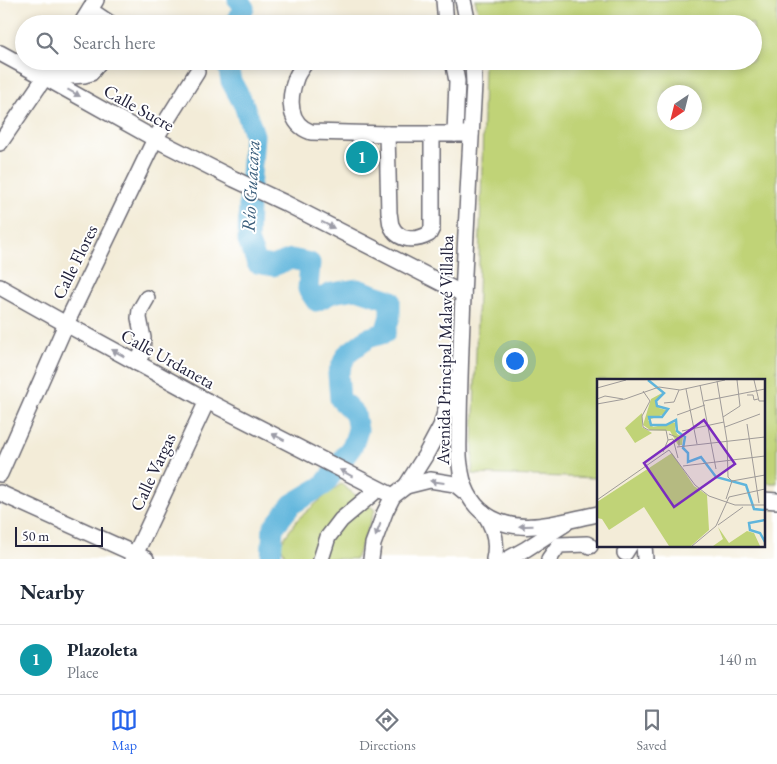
<!DOCTYPE html>
<meta charset="utf-8">
<style>
body{margin:0;font-family:"EB Garamond",serif;background:#f2f2f3;color:#1f2937}
.compass{position:absolute;left:657px;top:85px;width:45px;height:45px;border-radius:50%;background:#fff;box-shadow:0 2px 8px #0003;rotate:215deg}
.scale{position:absolute;left:15px;bottom:12px;width:88px;box-sizing:border-box;padding-left:5px;border:2px solid #22223b;border-top:0;font-size:14px;line-height:18px;white-space:nowrap;color:#22223b;-webkit-text-stroke:4px #fff;paint-order:stroke}
.you{position:absolute;left:514px;top:360px;width:18px;height:18px;margin:-12px;border:4px solid #fff;border-radius:50%;background:#1a73e8;box-shadow:0 0 0 8px #1a73e833}
.badge{display:grid;place-items:center;width:32px;height:32px;border-radius:50%;background:#2563eb;color:#fff;font-size:16px;font-weight:700}
.pin{position:absolute;translate:-50% -50%;border:2px solid #fff;box-shadow:0 1px 5px #0006}
.list{margin:0;padding:0;list-style:none}
h2{display:flex;justify-content:space-between;align-items:center;height:65px;margin:0;padding:0 20px;font-size:21px}
h2 small{font-size:16px;font-weight:400;color:#747a83}
.list li{display:grid;grid-template-columns:32px 1fr auto;gap:15px;align-items:center;box-sizing:border-box;height:70px;padding:0 20px;border-top:1px solid #e0e1e3}
.list b{display:block;font-size:19px;white-space:nowrap}
.list p{margin:0;font-size:16px;white-space:nowrap;color:#747a83}
.list em{font-size:16px;font-style:normal;color:#747a83}
.icon{flex:none;width:28px;height:28px;fill:none;stroke:currentColor;stroke-width:2;stroke-linecap:round;stroke-linejoin:round}
.map{position:relative;flex:none;width:777px;height:559px;overflow:hidden}
.search{position:absolute;background:#fff;box-shadow:0 2px 8px #0003;left:15px;right:15px;top:15px;height:55px;display:flex;align-items:center;gap:12px;box-sizing:border-box;padding:0 18px;border-radius:28px;color:#747a83;font-size:19px}
.sheet{height:135px;background:#fff}
nav{display:flex;justify-content:space-around;align-items:center;box-sizing:border-box;height:70px;border-top:1px solid #e0e1e3;background:#fff;font-size:14px;color:#747a83}
nav a{display:grid;justify-items:center;gap:2px}
nav .on{color:#2563eb}
.map>svg:first-child{display:block}
.green{fill:#c0d377;stroke:#717a59;fill-rule:evenodd}
.lines{fill:none;stroke-linecap:round;stroke-linejoin:round}
.river{stroke:#5fb5dc;stroke-width:21}
.minor-casing{stroke:#6b6972;stroke-width:18}
.minor{stroke:#fff;stroke-width:15}
.oneway{fill:#9c9ca7}
.labels{text-anchor:middle;stroke-width:4;stroke-linejoin:round;paint-order:stroke}
.street-label{font-size:18px;fill:#22223b;stroke:#fff}
.water-label{font-size:19px;font-style:italic;fill:#3a5d7b;stroke:#fff}
.inset-river{fill:none;stroke:#5fb5dc;stroke-width:2.5}
.inset-road{fill:none;stroke:#9f9b99;stroke-width:1}
.view{fill:#7b2cbf;fill-opacity:0.15;stroke:#7b2cbf;stroke-width:2.5}
.inset-edge{fill:none;stroke:#22223b;stroke-width:2.5}
</style>
<div class="map">
<svg width="777" height="559" viewBox="0 0 777 559">
<rect width="100%" height="100%" fill="#fff"/>
<filter id="ink" filterUnits="userSpaceOnUse"><feTurbulence type="fractalNoise" baseFrequency=".02" numOctaves="2"/><feDisplacementMap in="SourceGraphic" scale="10" xChannelSelector="R" yChannelSelector="G"/><feConvolveMatrix kernelMatrix="1 2 1 2 8 2 1 2 1" color-interpolation-filters="sRGB"/></filter>
<filter id="wash" filterUnits="userSpaceOnUse"><feTurbulence type="fractalNoise" baseFrequency=".0096" numOctaves="4" result="noise"/><feDisplacementMap in="SourceGraphic" scale="20" xChannelSelector="R" yChannelSelector="G"/><feGaussianBlur stdDeviation="1.12" result="paint"/><feColorMatrix in="noise" values="0 0 0 0 0 0 0 0 0 0 0 0 0 0 0 0 0 1.4 0 .05"/><feComposite in="paint" operator="in"/></filter>
<g filter="url(#wash)">
<rect width="100%" height="100%" fill="#f3ecd8"/>
<!-- green -->
<g class="green">
<path d="M475 0H777V483H763V380H598V478L472 474 482 169 484 61H753V24H480L479 14ZM664 92H694V122H664Z"/>
<polygon points="341,484 375,510 356,559 287,559 280,544 298,519 325,496"/>
</g>
<g class="lines">
<!-- river -->
<g class="river">
<polyline points="235,24 244,8 238,0"/>
<polyline points="227,61 231,81 244,105 254,135 249,203 248,241 257,263 273,266 291,259 310,263 308,289 316,301 332,293 357,289 390,300 390,316 385,333 368,338 346,355 338,374 340,399 355,414 358,430 353,445 324,485 292,504 273,528 271,559"/>
</g>
</g>
</g>
<g filter="url(#ink)">
<g class="lines">
<!-- minor casing -->
<g class="minor-casing">
<g id="minor">
<polyline points="444,0 446,24"/>
<polyline points="463,0 468,24"/>
<polyline points="90,10 111,24"/>
<polyline points="81,24 96,0"/>
<polyline points="0,53 46,78 155,139 234,179 285,203 463,294"/>
<path d="M306 61C303 67 298 72 296 78 288 99 288 124 311 132L387 134"/>
<polyline points="453,61 457,81 455,134"/>
<path d="M473 61 474 84C469 172 464 260 461 348 460 376 459 403 459 431 459 442 458 454 460 465 462 485 469 502 485 514 518 538 562 521 598 514"/>
<polyline points="46,78 84,75 91,73 100,61"/>
<path d="M432 134V228L429 234C416 241 398 242 391 225 390 222 390 216 389 213L387 134H471"/>
<polyline points="0,143 56,61"/>
<polyline points="0,287 66,324 207,401 393,496"/>
<polyline points="137,363 142,353 143,338 139,318 140,310 147,298"/>
<polyline points="0,474 66,324 155,139 197,72"/>
<polyline points="406,486 430,480 455,484 466,493"/>
<polyline points="0,493 146,559"/>
<polyline points="763,500 777,501"/>
<path d="M484 513C494 527 498 542 494 559"/>
<polyline points="644,545 645,559"/>
<polyline points="625,553 630,545"/>
<polyline points="133,559 207,401"/>
<polyline points="321,559 328,537 341,520 378,489"/>
<polyline points="371,559 373,544 385,512 393,496 406,486 425,456 441,426 455,379"/>
<polyline points="508,559 526,549 565,524"/>
<polyline points="549,559 559,545 587,544 590,546"/>
</g>
</g>
<!-- minor -->
<use href="#minor" class="minor"/>
</g>
<!-- one-way arrows -->
<defs><path id="oneway-solid" d="M-6-.8H1V-3.2L6.5 0L1 3.2V.8H-6Z" transform="scale(1.25)"/></defs>
<g class="oneway">
<use href="#oneway-solid" transform="translate(74 93) rotate(29)"/>
<use href="#oneway-solid" transform="translate(328 225) rotate(27)"/>
<use href="#oneway-solid" transform="translate(118 353) rotate(-151)"/>
<use href="#oneway-solid" transform="translate(278 437) rotate(-153)"/>
<use href="#oneway-solid" transform="translate(346 473) rotate(-152)"/>
<use href="#oneway-solid" transform="translate(437 482) rotate(-172)"/>
<use href="#oneway-solid" transform="translate(526 526) rotate(179)"/>
<use href="#oneway-solid" transform="translate(378 530) rotate(111)"/>
</g>
</g>
<g class="labels">
<!-- street labels -->
<g class="street-label">
<text transform="translate(139 108) rotate(29)" y="6">Calle Sucre</text>
<text transform="translate(75 262) rotate(-64)" y="6">Calle Flores</text>
<text transform="translate(445 350) rotate(-89)" y="6">Avenida Principal Malavé Villalba</text>
<text transform="translate(168 359) rotate(29)" y="6">Calle Urdaneta</text>
<text transform="translate(153 472) rotate(-65)" y="6">Calle Vargas</text>
</g>
<!-- water labels -->
<g class="water-label">
<text transform="translate(250 186) rotate(-87)" y="7">Río Guacara</text>
</g>
</g>
<!-- overview -->
<g transform="translate(597 379)">
<rect width="168" height="168" fill="#f3ecd8"/>
<path d="M65 14 58 23 62 29 69 31 68 35 51 41 56 48 80 43 78 50 80 55 86 58 85 66H81L73 52 53 51 46 46 54 20ZM45 34V48L55 54 38 64 28 49ZM75 74 97 107 110 116 112 151 94 167H72L47 128 12 151 5 140 0 139V123ZM121 148 132 164 150 152 157 154 163 167H116L126 160Z" fill="#c0d377"/>
<path class="inset-river" d="M51 1 67 14 59 22 60 27 71 30 65 38H52L54 46H69L79 41 80 52 88 58 86 69 91 74V83L104 78 119 98 149 106 157 130 168 131M168 141 152 144 153 151 163 154 168 163"/>
<path class="inset-road" d="M157 1 162 22H168M120 2 130 62 131 98 135 102M103 6 119 90M0 9 29 1M89 10 100 65M46 12 53 22 45 37 46 48 51 51H69L71 61M150 16H156L157 21 161 20M0 20 8 17 26 20M107 22 168 10M67 24 77 23 82 11M0 25 28 20 62 8 83 11 128 1M80 36 108 26M126 38 143 27 140 1M150 45 162 124M128 48 163 35M168 49V71M85 52 127 43M72 55 82 59V67M80 68 168 58M66 73 71 61 76 60 81 79M86 87 168 77M129 120 135 102 168 96M0 121 72 71 98 106 112 117 138 126H168M121 146 146 128M95 167 119 147 132 118 168 110"/>
<path class="view" d="M107 41 138 85 77 128 47 84Z"/>
<rect width="168" height="168" class="inset-edge"/>
</g>
</svg>
<svg class="compass" viewBox="-18 -18 36 36"><path d="M0-13l5 13h-10z" fill="#e53935"/><path d="M0 13l5-13h-10z" fill="#747a83"/></svg>
<div class="scale">50 m</div>
<div class="you"></div>
<div class="pin badge" style="left:362px;top:157px;background:#0f9aa8">1</div>
<div class="search"><svg class="icon" aria-label="search" viewBox="0 0 24 24"><circle cx="10" cy="10" r="6"/><path d="M15 15l6 6"/></svg>Search here</div>
</div>
<section class="sheet">
<h2>Nearby<small></small></h2>
<ul class="list">
<li><span class="badge" style="background:#0f9aa8">1</span><div><b>Plazoleta</b><p>Place</p></div><em>140 m</em></li>
</ul>
</section>
<nav>
<a class="on"><svg class="icon" aria-label="map" viewBox="0 0 24 24"><path d="M3 6l6-2 6 2 6-2v14l-6 2-6-2-6 2zM9 4v14M15 6v14"/></svg>Map</a>
<a><svg class="icon" aria-label="directions" viewBox="0 0 24 24"><path d="M12 3l9 9-9 9-9-9zM9 14v-3h6M13 9l2 2-2 2"/></svg>Directions</a>
<a><svg class="icon" aria-label="saved" viewBox="0 0 24 24"><path d="M7 4h10v16l-5-4-5 4z"/></svg>Saved</a>
</nav>
